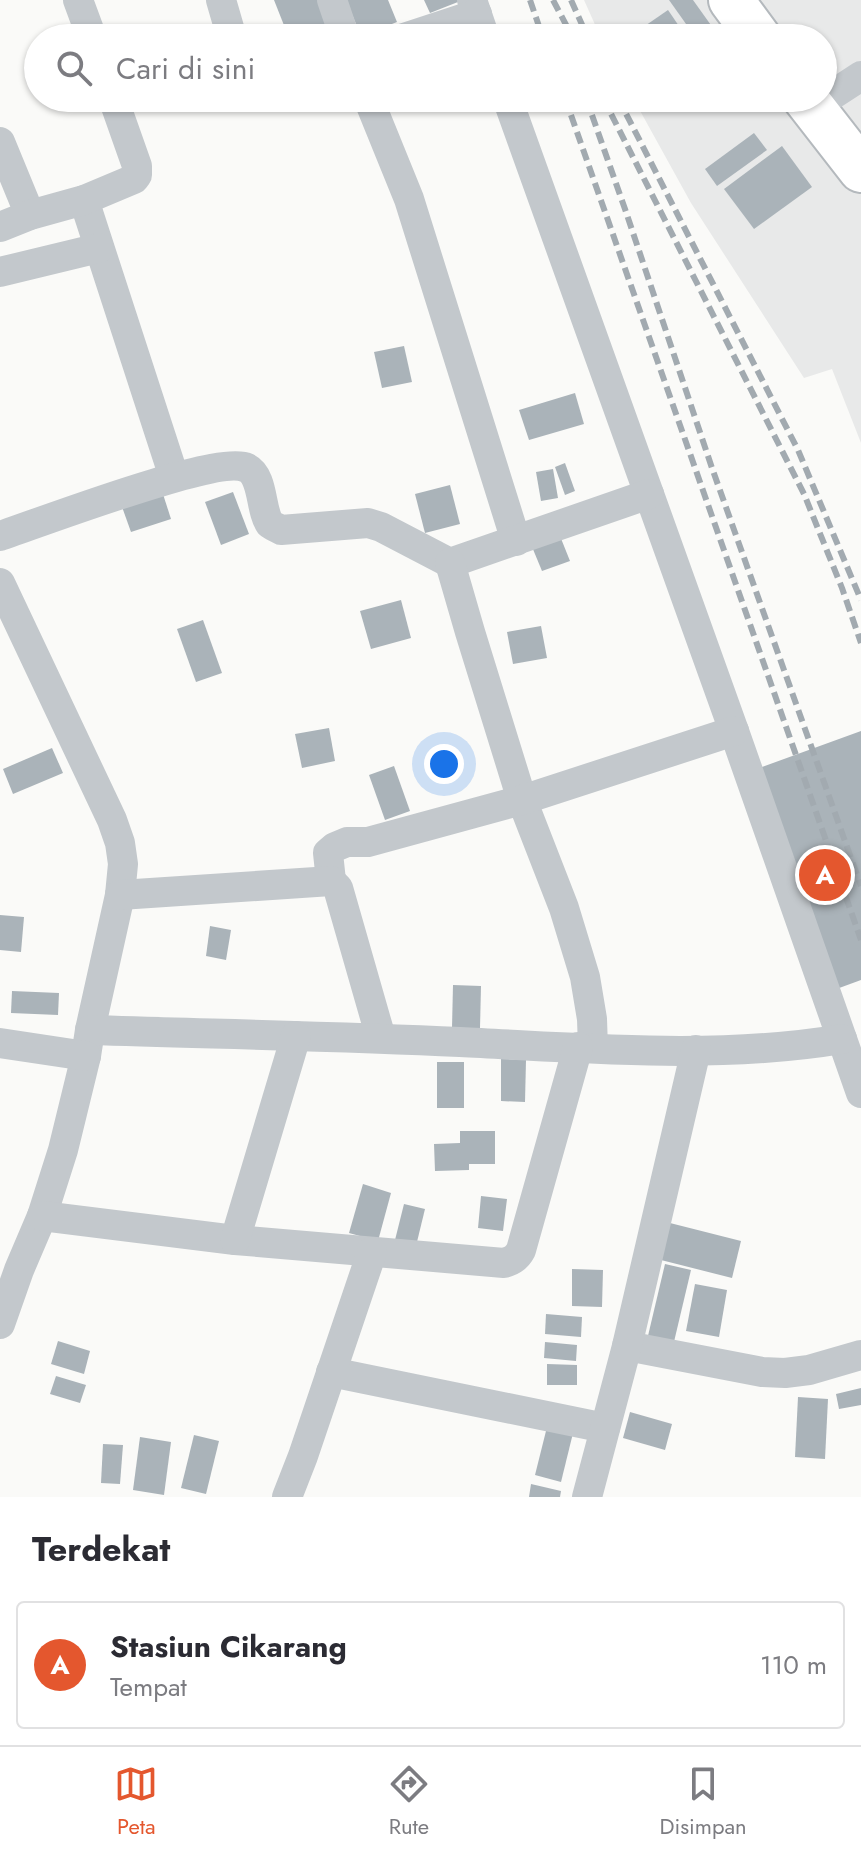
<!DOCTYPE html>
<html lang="id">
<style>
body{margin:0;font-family:Jost,sans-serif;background:#f7f7f7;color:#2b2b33}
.you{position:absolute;left:444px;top:764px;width:28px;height:28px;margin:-20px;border:6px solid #fff;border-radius:50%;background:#1a73e8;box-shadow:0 0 0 12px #1a73e833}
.badge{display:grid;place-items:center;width:52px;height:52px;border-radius:50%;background:#e4572e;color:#fff;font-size:26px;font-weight:700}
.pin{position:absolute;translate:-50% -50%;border:4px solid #fff;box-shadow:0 2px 8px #0006}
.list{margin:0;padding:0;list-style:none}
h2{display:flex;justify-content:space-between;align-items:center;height:104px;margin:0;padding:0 32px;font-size:34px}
h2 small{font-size:26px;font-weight:400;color:#7c7c81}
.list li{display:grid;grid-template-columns:52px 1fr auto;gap:24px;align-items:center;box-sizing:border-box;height:128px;margin:0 16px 16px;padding:0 16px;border:2px solid #e1e1e2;border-radius:8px}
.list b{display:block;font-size:30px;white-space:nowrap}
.list p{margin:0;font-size:26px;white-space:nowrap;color:#7c7c81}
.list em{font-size:26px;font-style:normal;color:#7c7c81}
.icon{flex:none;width:44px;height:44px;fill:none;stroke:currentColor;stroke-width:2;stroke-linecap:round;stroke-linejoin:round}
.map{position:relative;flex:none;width:861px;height:1497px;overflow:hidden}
.search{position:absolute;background:#fff;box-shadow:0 2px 6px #0004;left:24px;right:24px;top:24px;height:88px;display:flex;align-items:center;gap:20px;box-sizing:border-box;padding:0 28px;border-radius:44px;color:#7c7c81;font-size:30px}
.sheet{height:248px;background:#fff}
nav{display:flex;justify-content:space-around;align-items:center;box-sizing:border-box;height:112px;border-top:2px solid #e1e1e2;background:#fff;font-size:22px;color:#7c7c81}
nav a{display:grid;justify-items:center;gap:4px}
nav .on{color:#e4572e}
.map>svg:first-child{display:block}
.built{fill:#e8e9e9}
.building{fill:#aab3b9}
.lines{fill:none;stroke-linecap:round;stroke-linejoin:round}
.highway-casing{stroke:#b4b9bd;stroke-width:48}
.minor{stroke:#c3c8cc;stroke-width:30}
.highway{stroke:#fff;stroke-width:44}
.rail{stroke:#a2aab0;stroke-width:6;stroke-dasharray:12 6;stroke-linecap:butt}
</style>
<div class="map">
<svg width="861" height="1497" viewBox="0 0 861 1497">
<rect width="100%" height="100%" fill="#fafaf8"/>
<!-- built -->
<polygon class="built" points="584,0 861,0 861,443 832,369 804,378 691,203 633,98 823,98 823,38 601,38"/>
<!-- building -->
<g class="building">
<polygon points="274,0 321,0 336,38 289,38"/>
<polygon points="346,0 388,0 397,22 361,36"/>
<polygon points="424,0 463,0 430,13"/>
<polygon points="669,0 693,0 713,28 696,38"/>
<polygon points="668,10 681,29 668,38 645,38 639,30"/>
<polygon points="754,133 767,150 717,186 705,169"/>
<polygon points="782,146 812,187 754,229 724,189"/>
<polygon points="404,346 412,382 382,388 374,352"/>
<polygon points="575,393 584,424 529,440 519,410"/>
<polygon points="565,463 575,491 565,495 555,467"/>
<polygon points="553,469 558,498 541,501 536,472"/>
<polygon points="450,485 460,524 425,533 415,494"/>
<polygon points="162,491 171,519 131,532 121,504"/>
<polygon points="233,492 249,534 221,545 205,502"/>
<polygon points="558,531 570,561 542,571 530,542"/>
<polygon points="401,600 411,638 371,649 360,611"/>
<polygon points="203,620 222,673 196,682 177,629"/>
<polygon points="541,626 547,658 513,664 507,632"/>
<polygon points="329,728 335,761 302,768 295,734"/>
<polygon points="861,731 861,980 831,991 751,771"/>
<polygon points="52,748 63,773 13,794 3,769"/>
<polygon points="394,766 410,811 385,820 369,775"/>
<polygon points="0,915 24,917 21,952 0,950"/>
<polygon points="210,926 231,930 226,960 206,956"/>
<polygon points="453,985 481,986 480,1028 452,1028"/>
<polygon points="12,991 59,993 58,1015 11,1013"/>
<polygon points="501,1059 526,1060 525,1102 501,1101"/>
<rect x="437" y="1062" width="27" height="46"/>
<polygon points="460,1131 495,1131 495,1164 469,1164 469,1170 435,1171 434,1144 460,1143"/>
<polygon points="363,1184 391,1193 378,1241 349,1233"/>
<polygon points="481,1196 507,1199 503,1231 478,1228"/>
<polygon points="404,1204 425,1209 415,1250 394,1244"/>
<polygon points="670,1223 741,1241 732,1278 661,1260"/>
<polygon points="665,1264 691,1270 673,1346 647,1340"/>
<polygon points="572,1269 603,1270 602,1307 572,1306"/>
<polygon points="695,1284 727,1290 719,1337 686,1331"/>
<polygon points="546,1314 582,1317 581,1337 545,1334"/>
<polygon points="58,1341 90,1351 84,1374 51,1364"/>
<polygon points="545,1342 577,1345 576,1361 544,1358"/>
<polygon points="547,1364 577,1365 577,1385 547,1385"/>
<polygon points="56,1376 86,1385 80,1403 50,1394"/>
<polygon points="861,1388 861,1405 839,1409 836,1394"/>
<polygon points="798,1397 828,1399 825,1459 795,1457"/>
<polygon points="630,1412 672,1424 665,1450 623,1438"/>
<polygon points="548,1423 574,1429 561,1482 535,1475"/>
<polygon points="194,1435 219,1441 206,1494 181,1488"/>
<polygon points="140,1437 171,1442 164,1495 133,1490"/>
<polygon points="103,1444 123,1445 120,1484 101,1483"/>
<polygon points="531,1484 561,1491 560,1497 529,1497"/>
</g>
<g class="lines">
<!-- highway casing -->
<g class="highway-casing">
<g id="highway">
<polyline points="731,0 759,38"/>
<polyline points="805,98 861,170"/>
</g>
</g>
<!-- minor -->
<g class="minor">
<polyline points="78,0 92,38"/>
<polyline points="221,0 232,38"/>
<polyline points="332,0 345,38"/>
<polyline points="472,0 485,38"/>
<polyline points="404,38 477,14"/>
<polyline points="368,98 409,199 516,541"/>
<polyline points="507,98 734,731 861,1093"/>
<polyline points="812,108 861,76"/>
<polyline points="0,142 30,215"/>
<polyline points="84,200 174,477"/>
<polyline points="0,227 30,215 84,200 134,179 137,175 137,166 113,98"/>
<polyline points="0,272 99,248"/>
<path d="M0 536C39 523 219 454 247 468 264 477 260 510 270 524 272 526 278 528 281 530L368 523 381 527 450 563 649 494"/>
<polyline points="450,563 470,632 522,800 564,908 585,977 592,1019 593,1048"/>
<polyline points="0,583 112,820 120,843 123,864 120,895 90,1030 86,1056 63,1150 42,1216 19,1270 0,1324"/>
<polyline points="331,881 328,853 335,847 347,842 368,842 522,800 734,731"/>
<polyline points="120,895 331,881 338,888 381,1038"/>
<path d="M90 1030C214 1034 337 1036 460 1042 586 1048 717 1060 842 1039"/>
<polyline points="0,1043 86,1056"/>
<path d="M42 1216 235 1240 504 1263C512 1261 517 1258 521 1250L578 1047"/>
<polyline points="235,1240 296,1036"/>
<polyline points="627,1346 762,1372 785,1373 809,1370 861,1355"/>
<polyline points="331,1372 605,1428"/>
<polyline points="287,1497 303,1456 372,1252"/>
<polyline points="587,1497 627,1346 696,1050"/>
</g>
<!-- highway -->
<use href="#highway" class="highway"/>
<!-- rail -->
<g class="rail">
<polyline points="530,0 543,38"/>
<polyline points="553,0 573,38"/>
<polyline points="571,0 588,38"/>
<polyline points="565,98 861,940"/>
<polyline points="586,98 625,209 712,468 861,886"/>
<polyline points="603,98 804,494 842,588 861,643"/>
<polyline points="618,98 798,450 861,600"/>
</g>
</g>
</svg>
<div class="you"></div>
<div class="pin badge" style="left:825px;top:875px">A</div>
<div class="search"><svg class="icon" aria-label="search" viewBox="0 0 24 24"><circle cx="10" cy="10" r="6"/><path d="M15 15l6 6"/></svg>Cari di sini</div>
</div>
<section class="sheet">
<h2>Terdekat<small></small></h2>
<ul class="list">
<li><span class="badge">A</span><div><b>Stasiun Cikarang</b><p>Tempat</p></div><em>110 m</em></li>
</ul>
</section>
<nav>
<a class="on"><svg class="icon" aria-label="map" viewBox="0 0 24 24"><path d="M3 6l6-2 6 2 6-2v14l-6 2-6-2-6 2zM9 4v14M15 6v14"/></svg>Peta</a>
<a><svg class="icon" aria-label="directions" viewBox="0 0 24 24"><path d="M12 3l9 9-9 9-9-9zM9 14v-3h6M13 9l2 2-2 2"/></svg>Rute</a>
<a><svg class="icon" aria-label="saved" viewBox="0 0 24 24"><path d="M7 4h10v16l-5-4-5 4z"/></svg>Disimpan</a>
</nav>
